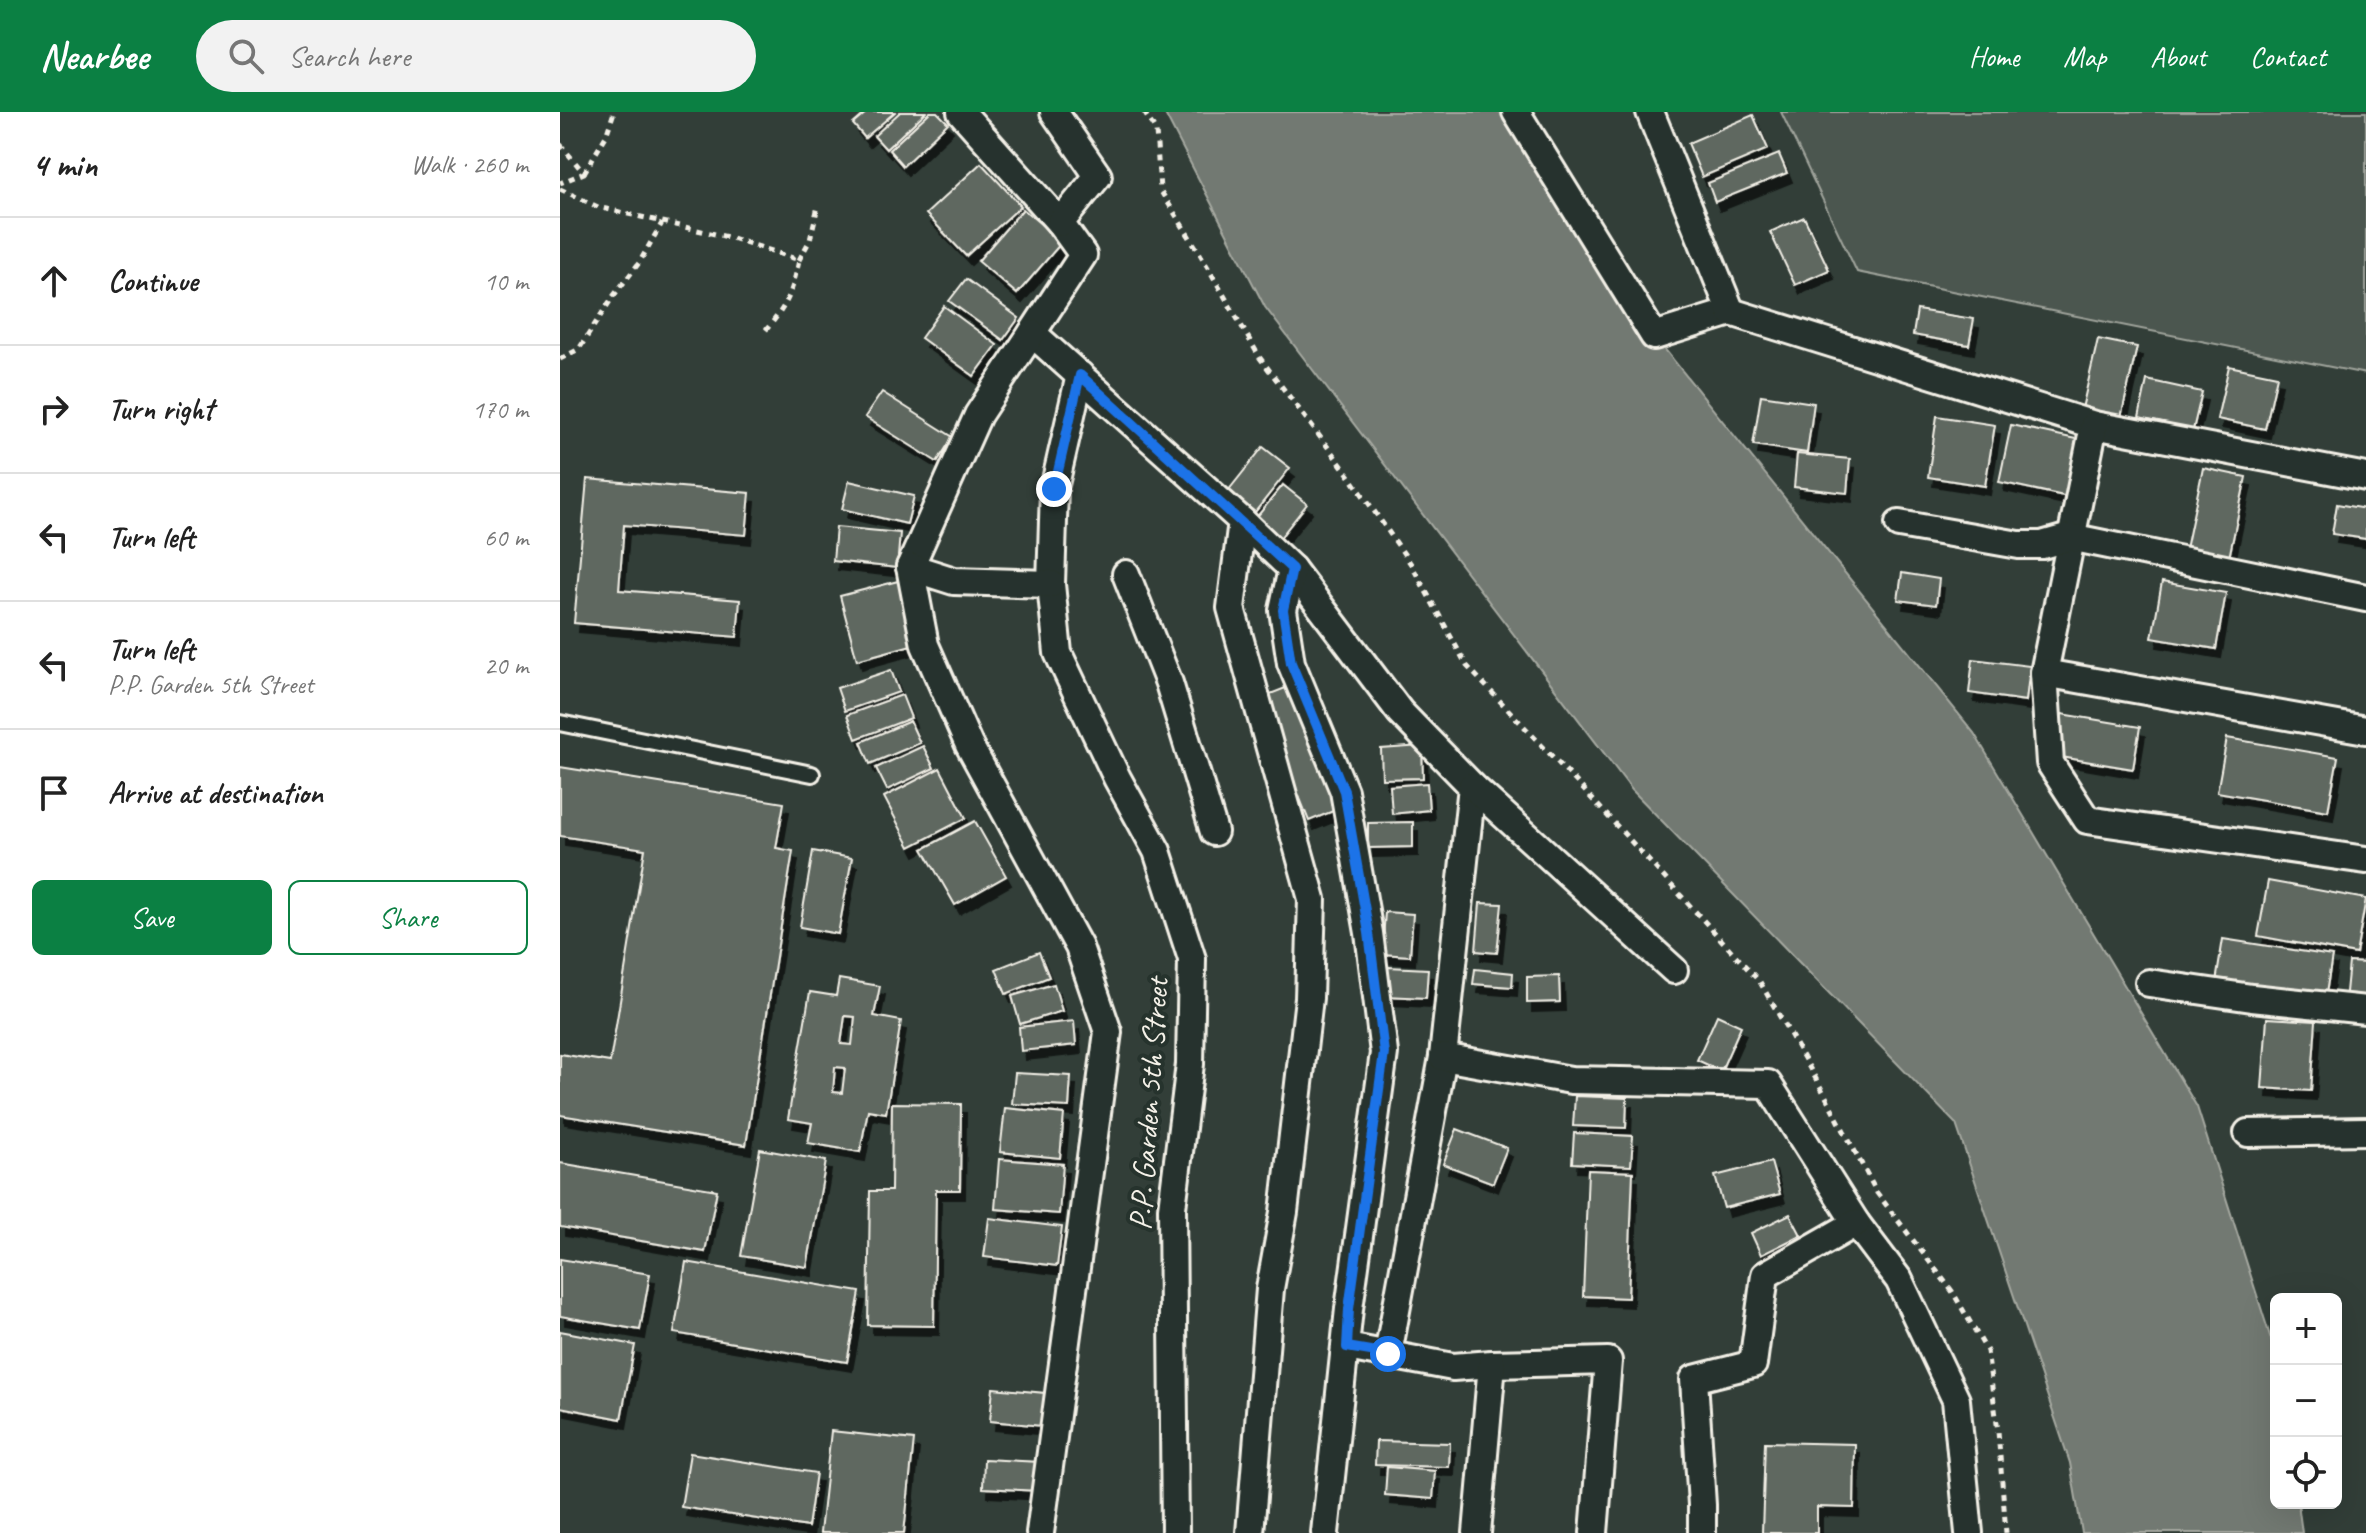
<!DOCTYPE html>
<meta charset="utf-8">
<style>
body{margin:0;font-family:Caveat,sans-serif;background:#f2f2f2;color:#222}
.controls{position:absolute;right:24px;bottom:24px;display:grid;overflow:hidden;border-radius:12px;box-shadow:0 8px 32px #0002}
.controls button{width:72px;height:72px;display:grid;place-items:center;padding:0;border:0;border-bottom:2px solid #e0e0e0;background:#fff;color:#222;font:40px sans-serif}
.stop{position:absolute;width:24px;height:24px;margin:-18px;border:6px solid #1a73e8;border-radius:50%;background:#fff}
.stop.end{background:#1a73e8;border-color:#fff;box-shadow:0 2px 8px #0008}
.list{margin:0;padding:0;list-style:none}
h2{display:flex;justify-content:space-between;align-items:center;height:104px;margin:0;padding:0 32px;font-size:34px}
h2 small{font-size:26px;font-weight:400;color:#767676}
.list li{display:grid;grid-template-columns:52px 1fr auto;gap:24px;align-items:center;box-sizing:border-box;height:128px;padding:0 32px;border-top:2px solid #e0e0e0}
.list b{display:block;font-size:30px;white-space:nowrap}
.list p{margin:0;font-size:26px;white-space:nowrap;color:#767676}
.list em{font-size:26px;font-style:normal;color:#767676}
.actions{display:flex;gap:16px;padding:24px 32px}
.actions a{flex:1;padding:18px 0;border:2px solid #0b8043;border-radius:12px;text-align:center;font-size:28px;color:#0b8043}
.actions .main{background:#0b8043;color:#fff}
.icon{flex:none;width:44px;height:44px;fill:none;stroke:currentColor;stroke-width:2;stroke-linecap:round;stroke-linejoin:round}
.map{position:relative;flex:none;width:1806px;height:1421px;overflow:hidden}
header{display:flex;align-items:center;gap:48px;box-sizing:border-box;height:112px;padding:0 40px;background:#0b8043;color:#fff}
header strong{font-size:38px}
nav{display:flex;gap:44px;margin-inline-start:auto;font-size:28px}
.search{width:560px;height:72px;background:#f2f2f2;display:flex;align-items:center;gap:20px;box-sizing:border-box;padding:0 28px;border-radius:44px;color:#767676;font-size:30px}
main{display:flex}
aside{flex:1;background:#fff}
.map>svg:first-child{display:block}
.green{fill:#4c564f;stroke:#a0a49c;stroke-width:2}
.water{fill:#727972;stroke:#a6a9a1;stroke-width:2}
.building{fill:#5f6861;stroke:#f4f1e8;stroke-width:2;fill-rule:evenodd;filter:url(#shadow)}
.lines{fill:none;stroke-linecap:round;stroke-linejoin:round}
.service-casing{stroke:#f4f1e8;stroke-width:20}
.minor-casing{stroke:#f4f1e8;stroke-width:32}
.path{stroke:#f4f1e8;stroke-width:5;stroke-dasharray:6 6;stroke-linecap:butt}
.service{stroke:#26332d;stroke-width:14}
.minor{stroke:#26332d;stroke-width:26}
.route{stroke:#1a73e8;stroke-width:10}
.labels{text-anchor:middle;stroke-width:8;stroke-linejoin:round;paint-order:stroke}
.street-label{font-size:32px;fill:#f4f1e8;stroke:#26332d}
</style>
<header>
<strong>Nearbee</strong>
<div class="search"><svg class="icon" aria-label="search" viewBox="0 0 24 24"><circle cx="10" cy="10" r="6"/><path d="M15 15l6 6"/></svg>Search here</div>
<nav><a>Home</a><a>Map</a><a>About</a><a>Contact</a></nav>
</header>
<main>
<aside>
<h2>4 min<small>Walk · 260 m</small></h2>
<ul class="list">
<li><svg class="icon" aria-label="ahead" viewBox="0 0 24 24"><path d="M12 20V5M6 11l6-6 6 6"/></svg><div><b>Continue</b></div><em>10 m</em></li>
<li><svg class="icon" aria-label="right" viewBox="0 0 24 24"><path d="M7 20v-9h11M14 6l5 5-5 5"/></svg><div><b>Turn right</b></div><em>170 m</em></li>
<li><svg class="icon" aria-label="left" viewBox="0 0 24 24"><path d="M17 20v-9H6M10 6l-5 5 5 5"/></svg><div><b>Turn left</b></div><em>60 m</em></li>
<li><svg class="icon" aria-label="left" viewBox="0 0 24 24"><path d="M17 20v-9H6M10 6l-5 5 5 5"/></svg><div><b>Turn left</b><p>P.P. Garden 5th Street</p></div><em>20 m</em></li>
<li><svg class="icon" aria-label="arrive" viewBox="0 0 24 24"><path d="M6 21V4h12l-3 4 3 4H6"/></svg><div><b>Arrive at destination</b></div></li>
</ul>
<div class="actions"><a class="main">Save</a><a>Share</a></div>
</aside>
<div class="map">
<svg width="1806" height="1421" viewBox="0 0 1806 1421">
<defs>
<filter id="shadow"><feDropShadow dx="5" dy="9" stdDeviation="0" flood-color="#0009"/></filter>
</defs>
<rect width="100%" height="100%" fill="#323e38"/>
<filter id="ink" filterUnits="userSpaceOnUse"><feTurbulence type="fractalNoise" baseFrequency=".0125" numOctaves="2"/><feDisplacementMap in="SourceGraphic" scale="16" xChannelSelector="R" yChannelSelector="G"/><feConvolveMatrix kernelMatrix="1 2 1 2 8 2 1 2 1" color-interpolation-filters="sRGB"/></filter>
<g filter="url(#ink)">
<!-- green -->
<polygon class="green" points="1221,0 1806,0 1806,262 1297,160"/>
<!-- water -->
<polygon class="water" points="604,0 956,0 1094,224 1414,621 1637,995 1716,1243 1716,1391 1738,1391 1742,1421 1522,1421 1510,1351 1396,1012 1072,678 705,195"/>
<!-- building -->
<g class="building">
<polygon points="307,0 335,0 305,26 293,12"/>
<polygon points="340,0 366,0 326,37 314,24"/>
<polygon points="370,0 377,0 388,11 343,54 329,38"/>
<polygon points="1193,3 1208,37 1142,65 1128,31"/>
<polygon points="1219,42 1227,61 1155,90 1148,71"/>
<polygon points="421,51 461,94 406,144 366,102"/>
<polygon points="463,97 502,130 457,182 418,149"/>
<polygon points="1244,105 1269,158 1235,173 1210,120"/>
<polygon points="406,167 459,206 443,228 389,189"/>
<polygon points="384,194 437,233 414,264 361,226"/>
<polygon points="1357,198 1414,207 1409,233 1353,223"/>
<polygon points="1538,227 1577,235 1560,310 1521,301"/>
<polygon points="1669,254 1717,264 1705,317 1657,307"/>
<polygon points="1587,268 1642,280 1633,318 1579,306"/>
<polygon points="322,280 393,325 377,350 305,305"/>
<polygon points="1201,283 1254,291 1247,341 1193,333"/>
<polygon points="1377,304 1435,313 1425,374 1368,365"/>
<polygon points="1451,313 1525,329 1513,386 1439,370"/>
<polygon points="703,335 730,356 695,400 668,379"/>
<polygon points="1237,342 1290,347 1287,381 1234,375"/>
<polygon points="1643,356 1686,365 1669,446 1626,437"/>
<polygon points="27,367 190,381 186,423 64,413 59,478 180,488 177,525 14,511"/>
<polygon points="289,369 354,384 347,412 282,397"/>
<polygon points="723,373 747,392 719,427 695,407"/>
<polygon points="1777,392 1806,397 1806,427 1772,422"/>
<polygon points="276,415 340,421 337,456 273,449"/>
<polygon points="1342,461 1379,467 1376,493 1338,488"/>
<polygon points="338,469 355,532 297,548 280,484"/>
<polygon points="1602,470 1666,481 1656,537 1592,526"/>
<polygon points="1413,547 1470,554 1466,589 1409,581"/>
<polygon points="331,558 339,580 285,599 277,576"/>
<polygon points="733,573 783,695 749,709 700,586"/>
<polygon points="342,583 351,606 296,627 287,603"/>
<polygon points="1502,602 1580,615 1573,657 1495,644"/>
<polygon points="350,609 360,631 310,652 301,630"/>
<polygon points="1667,626 1778,645 1768,699 1657,680"/>
<polygon points="363,634 374,656 327,678 316,656"/>
<polygon points="862,634 863,666 822,667 821,637"/>
<polygon points="0,655 224,691 216,736 233,739 186,1033 0,1003 0,942 50,950 85,737 0,724"/>
<polygon points="380,656 406,706 350,735 324,685"/>
<polygon points="867,671 869,698 832,702 830,674"/>
<polygon points="415,709 446,764 395,793 363,737"/>
<polygon points="853,710 853,735 808,736 808,711"/>
<polygon points="253,739 292,746 278,822 240,815"/>
<polygon points="1708,769 1806,787 1796,842 1698,824"/>
<polygon points="920,791 942,792 937,841 916,839"/>
<polygon points="825,800 853,802 850,844 822,842"/>
<polygon points="1663,827 1772,844 1765,888 1656,870"/>
<polygon points="479,840 489,865 446,882 436,857"/>
<polygon points="1789,850 1806,851 1806,892 1785,890"/>
<polygon points="828,855 868,857 866,886 826,884"/>
<polygon points="915,857 953,861 952,875 913,872"/>
<polygon points="999,864 1000,890 967,891 967,865"/>
<path d="M279 867 320 874 314 904 341 909 326 1001 308 998 300 1040 248 1031 252 1011 228 1007 250 880 276 884ZM285 904 295 905 292 933 281 932ZM275 955 285 956 282 981 273 980Z"/>
<polygon points="494,872 502,899 460,912 452,884"/>
<polygon points="1157,903 1181,914 1161,959 1137,948"/>
<polygon points="1707,906 1756,909 1751,979 1702,976"/>
<polygon points="514,909 516,933 461,939 459,915"/>
<polygon points="455,961 511,964 509,995 452,992"/>
<polygon points="1015,984 1067,986 1066,1016 1013,1014"/>
<polygon points="332,991 401,992 400,1078 376,1078 374,1214 308,1213 310,1079 331,1079"/>
<polygon points="445,996 504,1002 500,1046 440,1040"/>
<polygon points="897,1017 947,1036 933,1071 883,1052"/>
<polygon points="1014,1021 1073,1024 1071,1054 1012,1051"/>
<polygon points="200,1037 266,1049 247,1155 181,1144"/>
<polygon points="439,1047 503,1052 499,1102 435,1097"/>
<polygon points="1211,1050 1220,1082 1164,1096 1155,1064"/>
<polygon points="0,1051 157,1078 145,1140 0,1115"/>
<polygon points="1028,1058 1073,1060 1068,1186 1023,1184"/>
<polygon points="1230,1102 1241,1123 1201,1143 1191,1121"/>
<polygon points="429,1106 502,1115 497,1154 424,1145"/>
<polygon points="0,1147 90,1162 80,1218 0,1204"/>
<polygon points="126,1150 300,1180 287,1250 114,1221"/>
<polygon points="0,1219 75,1233 61,1307 0,1295"/>
<polygon points="433,1276 485,1281 482,1314 430,1309"/>
<polygon points="271,1319 354,1328 344,1421 260,1421"/>
<polygon points="816,1329 890,1331 889,1355 815,1353"/>
<polygon points="1205,1330 1295,1332 1294,1396 1257,1395 1257,1421 1202,1421"/>
<polygon points="130,1341 256,1361 248,1415 121,1395"/>
<polygon points="424,1347 481,1350 479,1379 423,1376"/>
<polygon points="827,1355 875,1359 873,1387 825,1383"/>
</g>
<g class="lines">
<!-- service casing -->
<g class="service-casing">
<polyline id="service" points="0,611 252,662"/>
</g>
<!-- minor casing -->
<g class="minor-casing">
<g id="minor">
<polyline points="401,0 500,111 523,143 472,221 682,409 732,457 840,600 912,674 883,945 828,1242"/>
<polyline points="494,0 538,64 500,111"/>
<polyline points="956,0 1094,224 1171,200 1534,313 1806,365"/>
<polyline points="1090,0 1171,200"/>
<polyline points="472,221 418,303 350,455 365,533 409,633 519,835 548,920 480,1421"/>
<polyline points="520,263 494,377 491,472 498,541 557,666 597,739 632,847 630,952 612,1096 615,1421"/>
<polyline points="1534,313 1484,561 1490,651 1527,708 1806,748"/>
<polyline points="682,409 671,496 752,787 749,886 724,1100 710,1177 690,1421"/>
<polyline points="1339,412 1459,433 1482,433 1510,425 1806,486"/>
<polyline points="350,455 394,469 491,472"/>
<polyline points="732,457 723,498 731,551 784,679 809,821 824,941 789,1197 765,1421"/>
<polyline points="566,462 609,571 654,720"/>
<polyline points="1484,561 1806,618"/>
<polyline points="912,674 1114,858"/>
<polyline points="1589,871 1692,886 1806,898"/>
<polyline points="883,945 1011,968 1208,972 1296,1111 1339,1168 1396,1288 1409,1421"/>
<polyline points="1688,1021 1806,1019"/>
<polyline points="787,1235 893,1255 932,1252 1048,1249 1034,1421"/>
<polyline points="917,1421 932,1252"/>
<polyline points="1142,1421 1142,1393 1134,1267 1193,1252 1205,1163 1296,1111"/>
</g>
</g>
<!-- path -->
<g class="path">
<polyline points="584,0 596,19 600,78 639,140 700,246 789,363 851,452 907,554 1023,677 1200,870 1264,981 1317,1081 1392,1179 1427,1239 1438,1319 1446,1421"/>
<polyline points="0,32 24,61 0,71"/>
<polyline points="24,61 46,24 54,0"/>
<path d="M0 77 38 95 172 126 239 148C232 181 228 192 206 218"/>
<polyline points="239,148 250,128 258,94"/>
<polyline points="0,247 19,237 52,186 79,151 102,111"/>
</g>
<!-- service -->
<use href="#service" class="service"/>
<!-- minor -->
<use href="#minor" class="minor"/>
</g>
</g>
<g class="lines" filter="url(#ink)">
<!-- route -->
<polyline class="route" points="494,377 520,263 732,457 723,498 731,551 784,679 809,821 824,941 789,1197 787,1235 828,1242"/>
</g>
<g class="labels">
<!-- street labels -->
<g class="street-label">
<text transform="translate(588 992) rotate(-86)" y="11">P.P. Garden 5th Street</text>
</g>
</g>
</svg>
<div class="controls">
<button>+</button>
<button>−</button>
<button><svg class="icon" aria-label="locate" viewBox="0 0 24 24"><circle cx="12" cy="12" r="6"/><path d="M12 2v4M12 18v4M2 12h4M18 12h4"/></svg></button>
</div>
<div class="stop" style="left:828px;top:1242px"></div>
<div class="stop end" style="left:494px;top:377px"></div>
</div>
</main>
